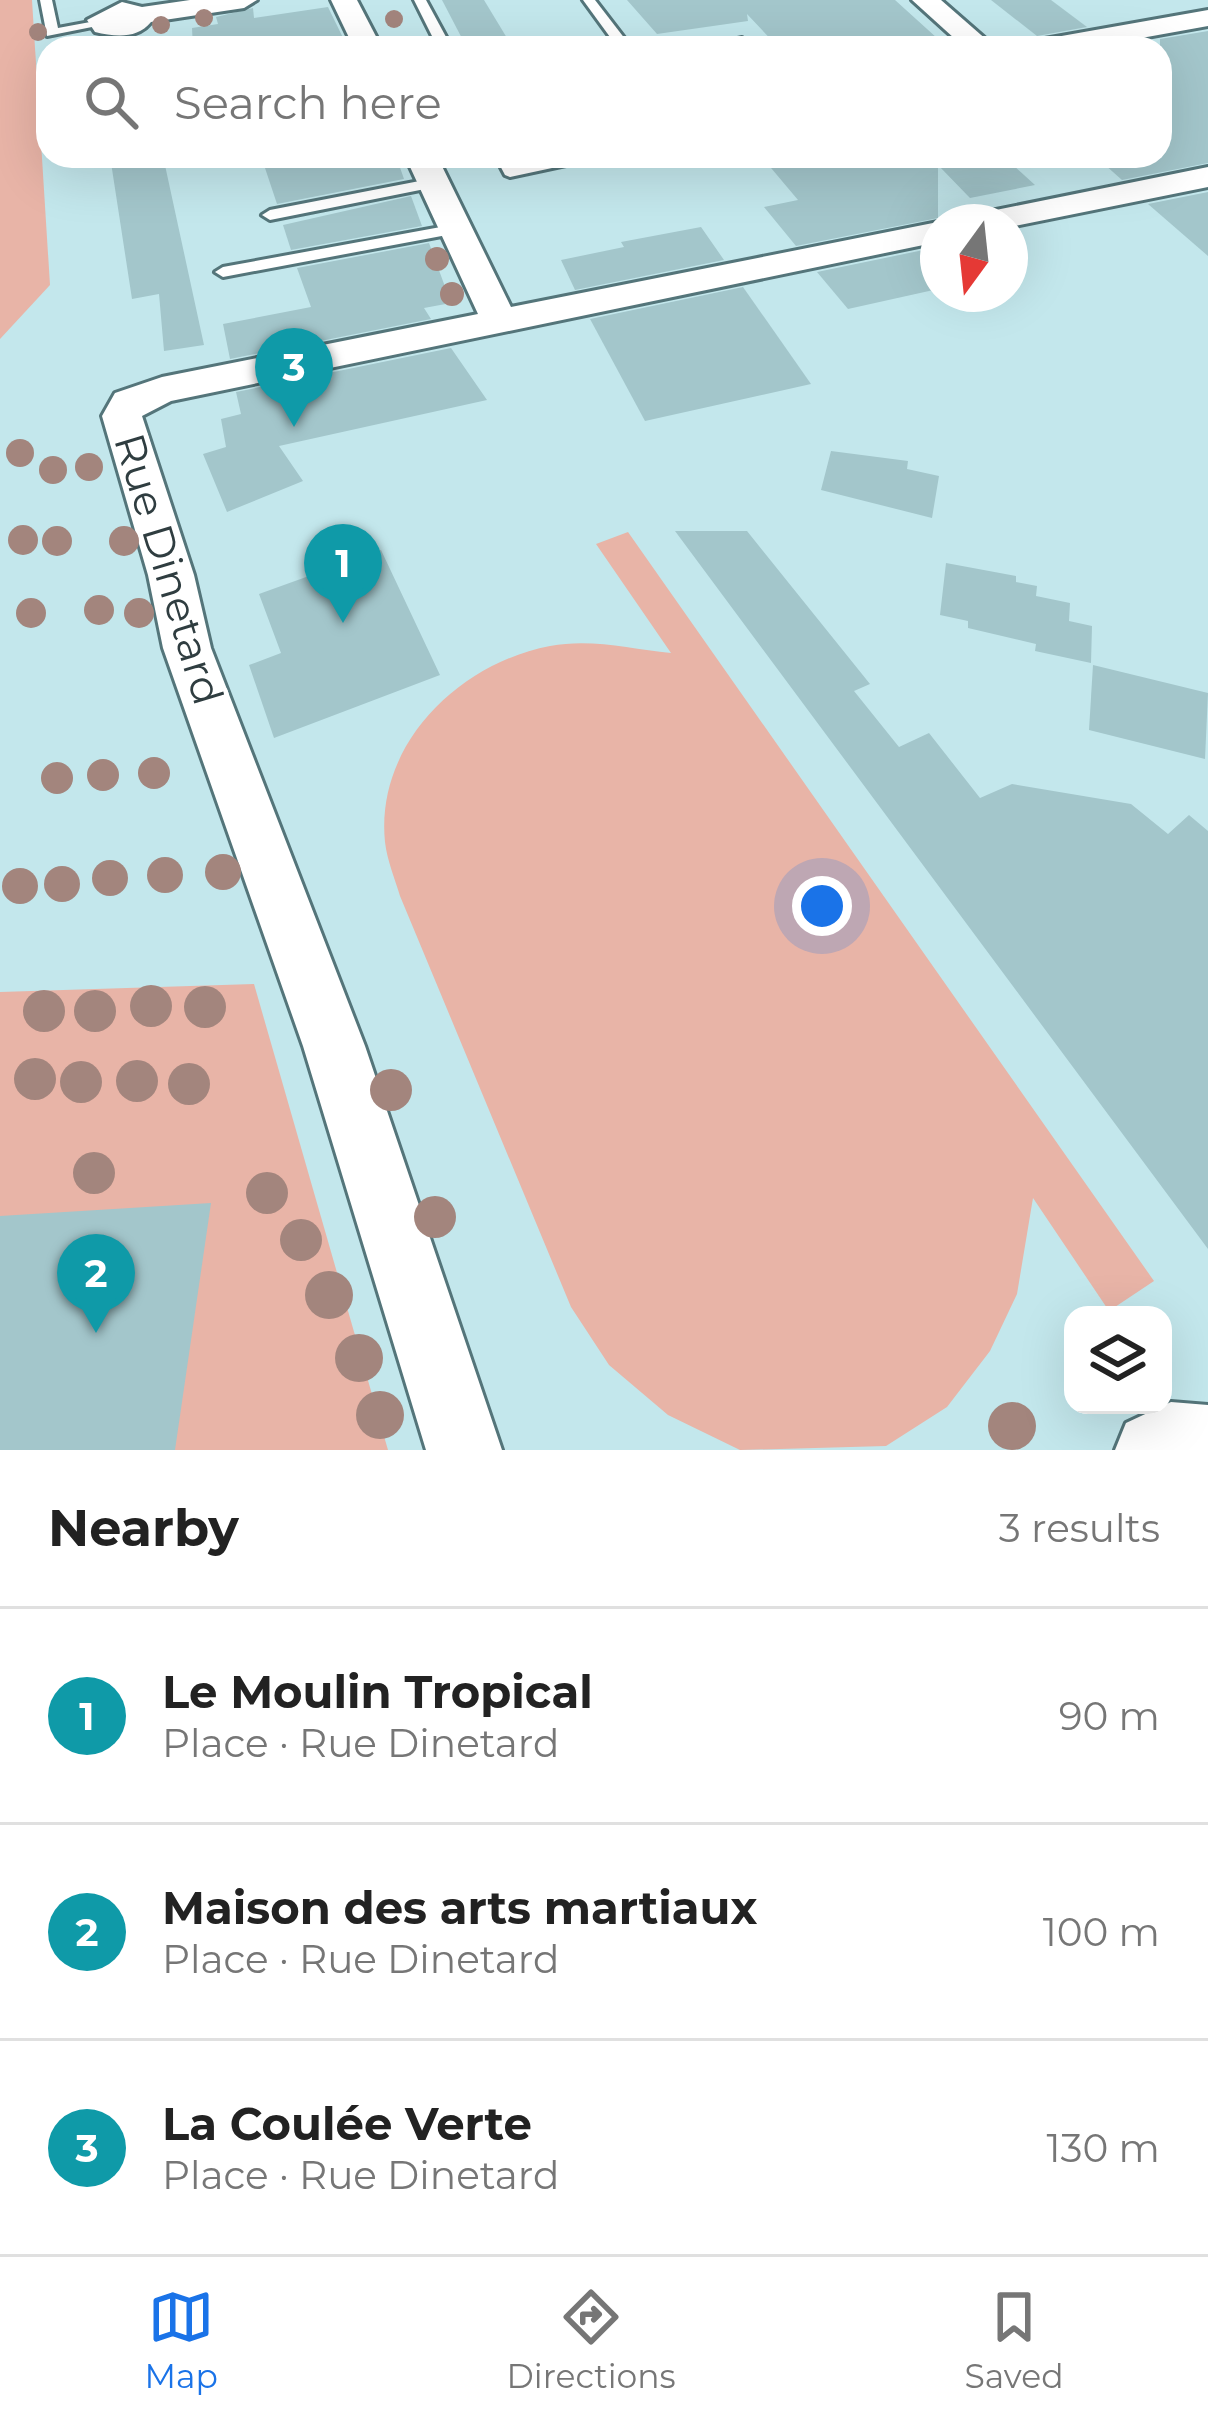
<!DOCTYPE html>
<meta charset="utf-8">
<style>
body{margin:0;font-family:Montserrat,sans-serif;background:#f6f6f6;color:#222}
.controls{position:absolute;right:36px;bottom:36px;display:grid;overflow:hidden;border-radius:24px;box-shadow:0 12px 48px #0002}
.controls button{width:108px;height:108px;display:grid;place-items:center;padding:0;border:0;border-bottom:3px solid #e0e0e0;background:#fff;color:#222;font:60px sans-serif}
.compass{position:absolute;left:920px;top:204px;width:108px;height:108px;border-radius:50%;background:#fff;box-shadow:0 12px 48px #0002;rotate:195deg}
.you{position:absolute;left:822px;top:906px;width:42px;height:42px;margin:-30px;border:9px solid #fff;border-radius:50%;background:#1a73e8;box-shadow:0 0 0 18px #1a73e833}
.badge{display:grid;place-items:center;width:78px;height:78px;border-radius:50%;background:#1a73e8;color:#fff;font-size:39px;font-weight:700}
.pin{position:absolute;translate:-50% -99px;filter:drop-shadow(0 3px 6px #0008)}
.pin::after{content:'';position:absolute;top:63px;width:42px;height:36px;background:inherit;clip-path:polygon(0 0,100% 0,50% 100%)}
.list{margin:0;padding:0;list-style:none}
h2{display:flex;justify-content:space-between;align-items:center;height:156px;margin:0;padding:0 48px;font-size:51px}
h2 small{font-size:39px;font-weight:400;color:#767676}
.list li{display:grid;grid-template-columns:78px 1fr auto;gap:36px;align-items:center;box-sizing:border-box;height:216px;padding:0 48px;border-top:3px solid #e0e0e0}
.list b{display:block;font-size:45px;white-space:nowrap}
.list p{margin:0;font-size:39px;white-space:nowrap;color:#767676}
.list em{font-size:39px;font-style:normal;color:#767676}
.icon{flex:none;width:66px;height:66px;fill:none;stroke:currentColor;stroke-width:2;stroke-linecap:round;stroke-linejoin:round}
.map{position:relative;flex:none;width:1208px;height:1450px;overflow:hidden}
.search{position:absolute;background:#fff;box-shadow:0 12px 48px #0002;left:36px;right:36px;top:36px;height:132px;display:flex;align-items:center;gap:30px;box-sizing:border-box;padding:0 42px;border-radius:36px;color:#767676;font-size:45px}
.sheet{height:804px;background:#fff}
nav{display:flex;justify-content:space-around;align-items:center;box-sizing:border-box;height:168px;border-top:3px solid #e0e0e0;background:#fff;font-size:33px;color:#767676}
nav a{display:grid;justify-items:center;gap:6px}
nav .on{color:#1a73e8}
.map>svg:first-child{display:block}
.green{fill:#e8b4a7}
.building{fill:#a3c6cb}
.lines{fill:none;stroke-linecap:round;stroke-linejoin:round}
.lane-casing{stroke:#54757a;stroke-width:6}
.street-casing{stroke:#54757a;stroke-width:6}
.lane{fill:#fff;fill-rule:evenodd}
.street{fill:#fff;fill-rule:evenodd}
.tree{fill:#a3857d}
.labels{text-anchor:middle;stroke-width:9;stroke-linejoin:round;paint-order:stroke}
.street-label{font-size:42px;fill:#2f3d40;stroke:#fff}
</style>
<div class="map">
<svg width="1208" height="1450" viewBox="0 0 1208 1450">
<rect width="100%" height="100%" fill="#c3e7ec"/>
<!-- green -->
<g class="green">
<polygon points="0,0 32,0 50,285 0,339"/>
<path d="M628 532 1154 1281 1109 1311 1033 1198 1017 1294 990 1351 947 1407 886 1446 740 1450 668 1415 609 1365 571 1307 400 896C395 879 387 860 385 842 375 744 460 663 550 646 591 638 631 649 671 653L596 544Z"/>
<polygon points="254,984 388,1450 0,1450 0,992"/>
</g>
<!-- building -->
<g class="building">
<polygon points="442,0 484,0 513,48 467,48"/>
<polygon points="627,0 895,0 948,48 779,48 747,14 748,21 657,34"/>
<polygon points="991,0 1051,0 1087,27 1037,36"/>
<polygon points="328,7 348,48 193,48 192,28 218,24 216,17 253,8 254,18"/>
<polygon points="1208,31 1208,163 1122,180 1095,156 1160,156 1160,39"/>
<polygon points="110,156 163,156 204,345 164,351 159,294 132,299"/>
<polygon points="261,156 396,156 404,179 277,204"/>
<polygon points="761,156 1003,156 1035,185 970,198 938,165 938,218 796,246 764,207 798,200"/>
<polygon points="1208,192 1208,256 1148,204"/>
<polygon points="411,196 422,226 291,250 283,225"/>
<polygon points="701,227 724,260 575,290 561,260 624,247 621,242"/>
<polygon points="429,243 451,303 424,308 431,319 230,359 223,324 311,307 297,268"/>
<polygon points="938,247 938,289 848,309 817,272"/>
<polygon points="743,287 811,384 645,421 590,319"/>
<polygon points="451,348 487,400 279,446 303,481 227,512 203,454 226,447 221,419 241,414 236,392"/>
<polygon points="831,451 908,461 907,469 939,476 932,518 821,490"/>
<polygon points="675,531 747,531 870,684 854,691 899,747 929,733 980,798 1012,784 1131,804 1168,834 1189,815 1208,831 1208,1249"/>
<polygon points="381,550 440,675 274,738 249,665 281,653 259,594"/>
<polygon points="946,563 1016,576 1016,582 1037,586 1036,596 1070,603 1069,621 1092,626 1091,663 1035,651 1036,644 968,628 968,621 940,615"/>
<polygon points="1093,665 1208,693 1205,759 1089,730"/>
<polygon points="211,1203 175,1450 0,1450 0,1216"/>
</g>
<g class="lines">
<!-- lane casing -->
<g class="lane-casing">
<g id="lane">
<polygon points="40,0 52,0 58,28 101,20 107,24 47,36"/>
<polygon points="414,0 426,0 452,48 438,48"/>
<polygon points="583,0 595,0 632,48 618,48"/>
<polygon points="742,38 754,48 698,48"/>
<polygon points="495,156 509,156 515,167 576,156 608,156 510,177 505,175"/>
<polygon points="435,178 443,183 440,186 270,220 262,215 270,210"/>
<polygon points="457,224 463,226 463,232 223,277 215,272 223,267"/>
</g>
</g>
<!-- street casing -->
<g class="street-casing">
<g id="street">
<path d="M190 0H257L244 8 151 22C137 39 116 37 95 32L87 20 122 2 142 7Z"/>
<polygon points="331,0 357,0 382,48 354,48"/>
<polygon points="912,0 941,0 996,48 965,48"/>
<polygon points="1208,10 1208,26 1086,48 1025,48 1039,40"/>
<polygon points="405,156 437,156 511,307 938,222 939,222 938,242 171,401 142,416 194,575 211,648 365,1046 502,1450 426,1450 303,1046 163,648 148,575 102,416 115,393 162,377 478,314"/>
<polygon points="1208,167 1208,187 1010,227 1010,222 969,222 974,215 986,212"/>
<polygon points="1171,1402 1208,1405 1208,1450 1115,1450 1126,1423"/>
</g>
</g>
<!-- lane -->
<use href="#lane" class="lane"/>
<!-- street -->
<use href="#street" class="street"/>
</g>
<!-- trees -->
<g class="tree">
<circle cx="204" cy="18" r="9"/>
<circle cx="394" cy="19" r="9"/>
<circle cx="161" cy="25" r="9"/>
<circle cx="38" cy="32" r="9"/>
<circle cx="437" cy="259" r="12"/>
<circle cx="452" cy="294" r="12"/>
<circle cx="311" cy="372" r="12"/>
<circle cx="278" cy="379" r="12"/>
<circle cx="20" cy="453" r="14"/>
<circle cx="89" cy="467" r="14"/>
<circle cx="53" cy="470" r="14"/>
<circle cx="23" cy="540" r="15"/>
<circle cx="57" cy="541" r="15"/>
<circle cx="124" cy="541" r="15"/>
<circle cx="99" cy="610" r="15"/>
<circle cx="31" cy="613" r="15"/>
<circle cx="139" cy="613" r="15"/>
<circle cx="154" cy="773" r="16"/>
<circle cx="103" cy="775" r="16"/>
<circle cx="57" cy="778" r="16"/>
<circle cx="223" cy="872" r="18"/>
<circle cx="165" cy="875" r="18"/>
<circle cx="110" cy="878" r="18"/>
<circle cx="62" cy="884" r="18"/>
<circle cx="20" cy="886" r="18"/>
<circle cx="151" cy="1006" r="21"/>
<circle cx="205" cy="1007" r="21"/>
<circle cx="44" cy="1011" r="21"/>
<circle cx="95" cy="1011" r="21"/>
<circle cx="35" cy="1079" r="21"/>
<circle cx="137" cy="1081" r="21"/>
<circle cx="81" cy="1082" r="21"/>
<circle cx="189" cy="1084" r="21"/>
<circle cx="391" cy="1090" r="21"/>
<circle cx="94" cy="1173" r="21"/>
<circle cx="267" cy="1193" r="21"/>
<circle cx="435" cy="1217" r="21"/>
<circle cx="301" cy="1240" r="21"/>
<circle cx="329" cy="1295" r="24"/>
<circle cx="359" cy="1358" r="24"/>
<circle cx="380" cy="1415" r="24"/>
<circle cx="1012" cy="1426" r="24"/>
</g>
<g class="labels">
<!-- street labels -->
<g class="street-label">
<text transform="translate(169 569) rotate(73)" y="15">Rue Dinetard</text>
</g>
</g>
</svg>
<div class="controls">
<button><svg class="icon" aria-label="layers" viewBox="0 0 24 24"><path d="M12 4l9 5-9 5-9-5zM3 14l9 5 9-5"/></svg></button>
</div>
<svg class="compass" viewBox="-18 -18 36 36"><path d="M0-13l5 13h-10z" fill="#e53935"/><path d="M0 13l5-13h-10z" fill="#767676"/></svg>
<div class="you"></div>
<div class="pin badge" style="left:343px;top:623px;background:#0f9aa8">1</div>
<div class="pin badge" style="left:96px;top:1333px;background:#0f9aa8">2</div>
<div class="pin badge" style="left:294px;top:427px;background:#0f9aa8">3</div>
<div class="search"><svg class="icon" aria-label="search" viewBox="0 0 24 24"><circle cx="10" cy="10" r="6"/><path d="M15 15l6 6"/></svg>Search here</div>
</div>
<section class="sheet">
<h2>Nearby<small>3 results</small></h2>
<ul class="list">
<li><span class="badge" style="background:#0f9aa8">1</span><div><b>Le Moulin Tropical</b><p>Place · Rue Dinetard</p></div><em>90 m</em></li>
<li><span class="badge" style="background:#0f9aa8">2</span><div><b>Maison des arts martiaux</b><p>Place · Rue Dinetard</p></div><em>100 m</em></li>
<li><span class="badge" style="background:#0f9aa8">3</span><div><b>La Coulée Verte</b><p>Place · Rue Dinetard</p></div><em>130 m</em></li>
</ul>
</section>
<nav>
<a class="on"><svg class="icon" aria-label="map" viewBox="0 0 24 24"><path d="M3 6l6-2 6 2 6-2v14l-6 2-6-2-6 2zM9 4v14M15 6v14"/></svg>Map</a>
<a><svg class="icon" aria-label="directions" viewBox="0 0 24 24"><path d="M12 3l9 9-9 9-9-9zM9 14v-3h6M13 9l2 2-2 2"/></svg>Directions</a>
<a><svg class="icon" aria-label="saved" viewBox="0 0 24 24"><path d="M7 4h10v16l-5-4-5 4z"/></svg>Saved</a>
</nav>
